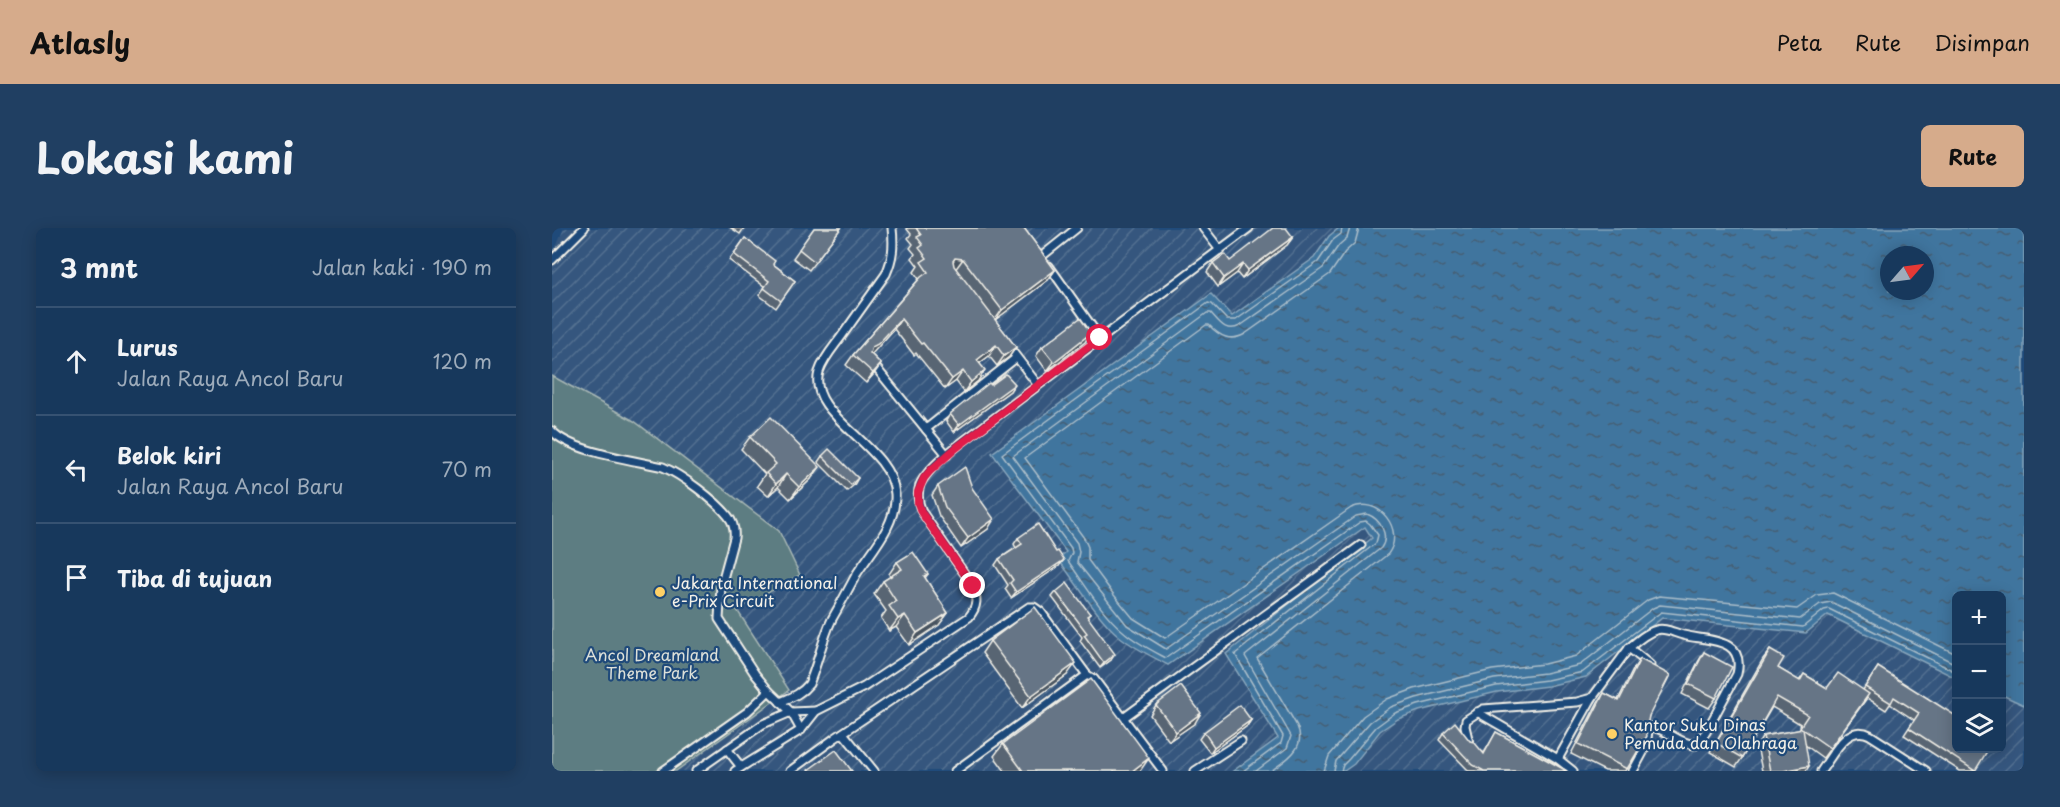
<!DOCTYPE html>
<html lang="id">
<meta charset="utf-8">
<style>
body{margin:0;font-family:"Playpen Sans",sans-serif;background:#203f62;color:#f1f3f6}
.controls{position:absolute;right:18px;bottom:18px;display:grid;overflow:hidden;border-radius:9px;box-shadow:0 3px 15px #0003}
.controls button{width:54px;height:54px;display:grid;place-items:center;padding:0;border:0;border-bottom:2px solid #365272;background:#17385c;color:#f1f3f6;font:30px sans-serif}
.compass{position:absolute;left:1328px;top:18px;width:54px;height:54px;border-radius:50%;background:#17385c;box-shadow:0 3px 15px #0003;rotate:62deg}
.stop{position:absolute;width:18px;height:18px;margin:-14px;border:4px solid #e11d48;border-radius:50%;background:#fff}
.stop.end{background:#e11d48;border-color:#fff;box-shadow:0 2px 6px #0008}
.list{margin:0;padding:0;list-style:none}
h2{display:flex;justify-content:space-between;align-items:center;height:78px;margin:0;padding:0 24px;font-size:26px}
h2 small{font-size:20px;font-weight:400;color:#9eacbb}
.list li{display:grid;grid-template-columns:39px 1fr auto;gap:18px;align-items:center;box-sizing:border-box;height:108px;padding:0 24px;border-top:2px solid #365272}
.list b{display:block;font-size:22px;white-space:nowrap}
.list p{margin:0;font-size:20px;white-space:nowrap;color:#9eacbb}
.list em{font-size:20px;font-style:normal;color:#9eacbb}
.icon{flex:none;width:33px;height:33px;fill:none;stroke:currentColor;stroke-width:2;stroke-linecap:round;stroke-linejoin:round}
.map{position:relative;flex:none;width:1472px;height:543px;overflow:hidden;border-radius:9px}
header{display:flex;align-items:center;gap:36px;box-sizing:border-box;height:84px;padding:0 30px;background:#d6ab8b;color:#111}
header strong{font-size:28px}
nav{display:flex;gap:33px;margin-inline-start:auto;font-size:21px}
.intro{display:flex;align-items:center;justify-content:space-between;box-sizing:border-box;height:144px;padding:0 36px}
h1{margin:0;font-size:42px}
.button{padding:15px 27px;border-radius:9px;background:#d6ab8b;color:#111;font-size:21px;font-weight:700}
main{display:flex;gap:36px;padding:0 36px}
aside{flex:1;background:#17385c;border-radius:9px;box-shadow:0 3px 15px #0003}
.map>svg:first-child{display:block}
.industrial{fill:url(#industrial-furrows)}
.green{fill:#5d7d82;stroke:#a8b7b5;stroke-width:1.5}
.water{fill:url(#water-ripples);stroke:#89a6bc;stroke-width:1.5;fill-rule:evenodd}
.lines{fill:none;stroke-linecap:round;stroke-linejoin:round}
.shore{stroke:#acbfca;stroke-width:1.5}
.service-casing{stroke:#f4f1e8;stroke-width:11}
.service{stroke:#1f4a7a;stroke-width:7}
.wall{fill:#586573;stroke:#f4f1e8;stroke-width:1.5}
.shaded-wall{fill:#47525e;stroke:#f4f1e8;stroke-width:1.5}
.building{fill:#667586;stroke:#f4f1e8;stroke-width:1.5}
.route{stroke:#e11d48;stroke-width:8}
.poi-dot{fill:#ffd166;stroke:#1f4a7a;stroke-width:2}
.labels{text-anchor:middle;stroke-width:4.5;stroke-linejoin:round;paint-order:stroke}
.poi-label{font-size:16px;fill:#f4f1e8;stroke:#1f4a7a;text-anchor:start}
.park-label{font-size:16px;fill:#dde0d9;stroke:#1f4a7a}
</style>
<header>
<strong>Atlasly</strong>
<nav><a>Peta</a><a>Rute</a><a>Disimpan</a></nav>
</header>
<div class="intro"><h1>Lokasi kami</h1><a class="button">Rute</a></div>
<main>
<aside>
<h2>3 mnt<small>Jalan kaki · 190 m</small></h2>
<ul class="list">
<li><svg class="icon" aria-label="ahead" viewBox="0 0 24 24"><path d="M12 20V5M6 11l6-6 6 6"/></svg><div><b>Lurus</b><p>Jalan Raya Ancol Baru</p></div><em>120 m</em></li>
<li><svg class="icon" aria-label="left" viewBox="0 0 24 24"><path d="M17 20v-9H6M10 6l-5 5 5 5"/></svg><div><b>Belok kiri</b><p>Jalan Raya Ancol Baru</p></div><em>70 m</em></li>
<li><svg class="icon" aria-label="arrive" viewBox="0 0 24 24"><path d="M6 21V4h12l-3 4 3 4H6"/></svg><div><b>Tiba di tujuan</b></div></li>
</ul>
</aside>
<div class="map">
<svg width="1472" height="543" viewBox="0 0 1472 543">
<defs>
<pattern id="industrial-furrows" width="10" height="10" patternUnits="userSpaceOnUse" patternTransform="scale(1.5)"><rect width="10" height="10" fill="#34577e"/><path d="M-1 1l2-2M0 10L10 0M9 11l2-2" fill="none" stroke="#527090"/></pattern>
<pattern id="water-ripples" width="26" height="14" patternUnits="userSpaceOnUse" patternTransform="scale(1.5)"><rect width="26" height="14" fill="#41749e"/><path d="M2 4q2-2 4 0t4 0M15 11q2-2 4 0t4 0" fill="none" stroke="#455e72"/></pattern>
</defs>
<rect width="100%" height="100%" fill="#1f4a7a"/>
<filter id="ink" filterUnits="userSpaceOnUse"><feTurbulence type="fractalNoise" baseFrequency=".0167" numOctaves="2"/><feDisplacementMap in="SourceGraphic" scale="12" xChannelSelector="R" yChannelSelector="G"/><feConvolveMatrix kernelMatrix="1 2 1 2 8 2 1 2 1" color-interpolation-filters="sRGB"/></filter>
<g filter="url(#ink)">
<!-- industrial -->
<g class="industrial">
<polygon points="12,0 787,0 777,8 762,30 679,88 659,66 441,225 514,324 507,331 615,437 812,299 820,310 674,426 751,543 124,543 236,462 185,382 247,347 227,303 82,193 0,148 0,24 5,17"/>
<polygon points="1275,386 1404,450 1404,520 1450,520 1450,467 1472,477 1472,543 792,543 802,536 828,503 846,491 867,483 945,464 996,458 1034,449 1109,390 1254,405"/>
</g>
<!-- green -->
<polygon class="green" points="0,148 82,193 227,303 248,347 185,382 237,462 124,543 0,543"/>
<!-- water -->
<path class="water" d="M787 0H1472V477L1450 467V368H1404V450L1276 387 1254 405 1110 390 1034 449 996 458 945 464 867 483 846 491 828 503 802 536 792 543H681L726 510 674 426 820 310 813 299 616 437C599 428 582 420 567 408 547 392 523 353 506 331L514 324 440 225 659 66 680 88 762 30 777 8ZM1337 27H1373V63H1337Z"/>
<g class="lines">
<!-- shore -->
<g class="shore">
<path d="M691 543 729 515 731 508 683 426 824 315 826 307 818 296 814 293 808 294 614 430C599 422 583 414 571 403 550 386 532 355 516 333L520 325 519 320 450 226 656 75 660 76 675 92H684L766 34 781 12 789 6 790 0"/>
<path d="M704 543 735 520 739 508 693 428 829 320C838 307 828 291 815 286L804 288 614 421 575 397 525 334 527 324 525 315 461 228 655 85H659C668 95 674 105 688 98L771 40 787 17 795 10 798 0"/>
<path d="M719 543C735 531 755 520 745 498L705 430 836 326C854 302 826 267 799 280L613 410 581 390 562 367 536 332V319L532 310 473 230 654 97H657C668 109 679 114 693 106L778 46 793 24 803 15 807 0"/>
<polyline points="772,543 777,528 811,488 835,471 862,461 940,442 992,436 1024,428 1096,372 1107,368 1245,381 1265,367 1281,365 1404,426"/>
<polyline points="782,543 784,533 818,494 839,479 864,470 942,451 993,445 1028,437 1101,380 1108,377 1248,391 1268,376 1279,374 1404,436"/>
<polyline points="789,543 791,537 797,531 824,499 843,485 866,477 944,458 995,452 1031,444 1109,384 1251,399 1272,382 1277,381 1404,444"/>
</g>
<!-- service casing -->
<g class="service-casing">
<g id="service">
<polyline points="651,0 668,22"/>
<polyline points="490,28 525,0"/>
<polyline points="0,32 32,0"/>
<polyline points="497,38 548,110"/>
<polyline points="456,118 486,157"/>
<polyline points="321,136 395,227"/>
<polyline points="374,201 464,130"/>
<path d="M0 203C19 224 82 232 111 239 130 247 163 272 176 288 181 294 183 302 182 310L169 358 167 391 203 446 217 463 239 484 249 502"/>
<path d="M228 474C240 469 249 466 257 456 266 435 270 412 280 391 288 377 296 362 304 347 319 323 345 297 343 266 340 217 254 188 267 144 271 131 281 120 289 109 304 88 319 67 334 46 341 30 342 18 340 0"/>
<polyline points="925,484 1006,531"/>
<polyline points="570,491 809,317"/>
<polyline points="291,505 322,543"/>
<polyline points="917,515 913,498 914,492 931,481 1025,474 1040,470 1077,420"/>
<polyline points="175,521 189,539"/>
<polyline points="111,543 195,484 217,463"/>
<polyline points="144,543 211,496 239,484 264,483"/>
<path d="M183 543 249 502 264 483 312 459 417 389C426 378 425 371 421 358L370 284C366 275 365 266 368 257 376 237 416 210 433 197L697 0"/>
<polyline points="238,543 283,510 477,379 482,379 489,384 535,447"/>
<polyline points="403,543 535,447 542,451 611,543"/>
<polyline points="643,543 689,513"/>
<polyline points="1021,543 1006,531 1040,470"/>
<path d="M1081 543 1094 519 1096 502 1099 499C1116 501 1126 516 1144 517L1154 504 1185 446C1194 409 1154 413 1131 407 1122 405 1113 399 1104 402 1094 405 1085 413 1077 420L1098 437"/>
<path d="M1269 543C1281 527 1295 495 1318 507L1374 543"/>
</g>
</g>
<!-- service -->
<use href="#service" class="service"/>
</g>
<!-- wall -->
<g class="wall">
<polygon points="179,0 192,0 188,6"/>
<polygon points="262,0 289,0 257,42 241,30"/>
<polygon points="354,0 472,0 503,42 496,52 443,92 464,119 457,129 445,138 437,128 428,135 426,153 412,164 404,153 393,161 364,125 362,127 342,101 319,126 329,136 314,155 294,137 301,127 367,51 362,44 366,38 360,30 363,26 358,20 361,16 356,10 359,6"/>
<polygon points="741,9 735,17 690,51 685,45 666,59 655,44 661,35 678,33"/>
<polygon points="193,10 221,36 243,53 224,80 207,67 213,59 177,32"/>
<polygon points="539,105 533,114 495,143 484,128 490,119"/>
<polygon points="439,157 458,163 402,204 394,193 398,186"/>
<polygon points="198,209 259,251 238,271 226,259 216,268 205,258 213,246 189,221"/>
<polygon points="270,228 306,250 302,257 295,263 266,234"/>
<polygon points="386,258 420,260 436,301 409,320 387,288 380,267"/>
<polygon points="466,310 504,324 507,338 459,370 453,361 456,357 443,337 447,331 464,320 462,316"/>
<polygon points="345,334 376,346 373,350 396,385 387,397 357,417 344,399 337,403 329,390 334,383 322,366 331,353 338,349 337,346"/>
<polygon points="504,364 538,386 535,389 559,432 548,440 528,413 530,409 500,369"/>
<polygon points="438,413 515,447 470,480 430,425"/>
<polygon points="1218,422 1226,440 1247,453 1252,446 1275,460 1311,462 1326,439 1423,543 1408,543 1352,507 1362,492 1338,476 1334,482 1315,470 1271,530 1253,517 1254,543 1210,543 1205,518 1211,508 1246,502 1250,497 1220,479 1190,530 1184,539 1158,524 1211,431"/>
<polygon points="1152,424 1164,470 1157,480 1130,466 1146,434"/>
<polygon points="1088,431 1097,488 1073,543 1053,543 1019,526 1046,474 1052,465 1066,472 1082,440"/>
<polygon points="604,477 643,495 617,513 598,487"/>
<polygon points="699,492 695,498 658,525 647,511 652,504"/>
<polygon points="944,504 1015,543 917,543 887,512 891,505 918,513 932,525"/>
<polygon points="451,516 588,543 453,543 442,528"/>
</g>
<!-- shaded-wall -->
<g class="shaded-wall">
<polygon points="741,9 735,17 690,51 696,42"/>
<polygon points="403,30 411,31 403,42 396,40"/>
<polygon points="691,36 685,45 666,59 672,50"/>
<polygon points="503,42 496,52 443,92 450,82"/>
<polygon points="349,91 342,101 319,127 313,129 320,119"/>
<polygon points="539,105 533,114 495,143 502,134"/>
<polygon points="444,117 437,128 418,142 425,132"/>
<polygon points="464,119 457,129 445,138 452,128"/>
<polygon points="329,136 322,146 314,155 321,145"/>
<polygon points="433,142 426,153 412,164 419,154"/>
<polygon points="411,143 404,153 393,161 400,151"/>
<polygon points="463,156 458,163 402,204 407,197"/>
<polygon points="268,239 259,251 238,271 247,259"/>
<polygon points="234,246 226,259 216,268 224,256"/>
<polygon points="442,291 436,301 409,320 416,310"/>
<polygon points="512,332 507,338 459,370 464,364"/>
<polygon points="396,385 387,397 357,417 365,405"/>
<polygon points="353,387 344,399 337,403 346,391"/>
<polygon points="563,426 559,432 548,440 552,435"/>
<polygon points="524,435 515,447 470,480 479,468"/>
<polygon points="649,485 643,495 617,513 624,504"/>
<polygon points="699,492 695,498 658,525 662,519"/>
<polygon points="597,530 588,543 580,543"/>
<polygon points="1257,538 1254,543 1231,543"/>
</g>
<!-- building -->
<g class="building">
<polygon points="262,0 289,0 263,34 247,21"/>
<polygon points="364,0 472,0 503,42 450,82 411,31 403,30 401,33 402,38 464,119 452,128 444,117 425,132 433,142 419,154 411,143 400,151 371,115 369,116 349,91 326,116 320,119 318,125 329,136 321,145 301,127 369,49 376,44 369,34 375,30 367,20 371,17 365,9 369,7"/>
<polygon points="721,0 734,0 741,9 696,42 691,36 672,50 661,35 673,26 678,33"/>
<polygon points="193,10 223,33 221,36 243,53 229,73 212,60 217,53 182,26"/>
<polygon points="528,90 539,105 502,134 490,119"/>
<polygon points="454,146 463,156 407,197 398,186 437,155 439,157"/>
<polygon points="219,189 268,239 247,259 234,246 224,256 214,245 224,236 198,209"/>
<polygon points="277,221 306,250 299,257 270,228"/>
<polygon points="413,239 420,260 442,291 416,310 393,279 386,258"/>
<polygon points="486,296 504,324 506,323 512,332 464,364 458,355 461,352 447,331 470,316 466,310"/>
<polygon points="361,324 376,346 372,348 396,385 365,405 353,387 346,391 337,378 344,373 331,353 350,341 345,334"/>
<polygon points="515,355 538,386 535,388 563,426 552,435 532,407 535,405 504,364"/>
<polygon points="483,379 524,435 479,468 438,413"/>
<polygon points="1218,422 1232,430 1226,440 1248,453 1252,446 1275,460 1286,445 1317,466 1278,520 1248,499 1256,487 1225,469 1190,530 1164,515"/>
<polygon points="1152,424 1180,439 1164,470 1136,456"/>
<polygon points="1088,431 1118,447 1097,488 1094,503 1095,508 1075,541 1026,516 1052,465 1067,473"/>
<polygon points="1326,439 1404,488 1404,520 1437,520 1423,543 1357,500 1367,485 1342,469 1339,475 1313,459"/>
<polygon points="539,451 597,530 580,543 471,543 451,516"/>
<polygon points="629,458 649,485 624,504 604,477"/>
<polygon points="688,477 699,492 662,519 652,504"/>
<polygon points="903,494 918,513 922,514 932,526 944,504 1015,543 932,543 921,537 891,505"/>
<polygon points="1251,501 1257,538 1231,543 1218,543 1211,508"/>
<polygon points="284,522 300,543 257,543 256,542"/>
</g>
</g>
<g class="lines" filter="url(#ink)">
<!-- route -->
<polyline class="route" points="421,358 369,284 366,275 366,264 372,250 378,243 404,220 548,110"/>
</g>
<!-- markers -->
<g class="poi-dot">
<circle cx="108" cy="364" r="6"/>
<circle cx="1060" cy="506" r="6"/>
</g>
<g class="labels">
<!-- poi labels -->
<g class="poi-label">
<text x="120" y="361">Jakarta International<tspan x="120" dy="18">e-Prix Circuit</tspan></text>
<text x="1072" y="503">Kantor Suku Dinas<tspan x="1072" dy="18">Pemuda dan Olahraga</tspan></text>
</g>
<!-- park labels -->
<g class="park-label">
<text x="100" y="433">Ancol Dreamland<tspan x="100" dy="18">Theme Park</tspan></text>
</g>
</g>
</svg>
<div class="controls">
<button>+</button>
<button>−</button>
<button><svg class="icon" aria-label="layers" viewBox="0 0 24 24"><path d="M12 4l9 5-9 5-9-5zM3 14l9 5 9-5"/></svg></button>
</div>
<svg class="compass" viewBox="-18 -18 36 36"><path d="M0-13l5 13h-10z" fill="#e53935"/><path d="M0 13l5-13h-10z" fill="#9eacbb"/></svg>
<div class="stop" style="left:548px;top:110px"></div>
<div class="stop end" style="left:421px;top:358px"></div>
</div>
</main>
